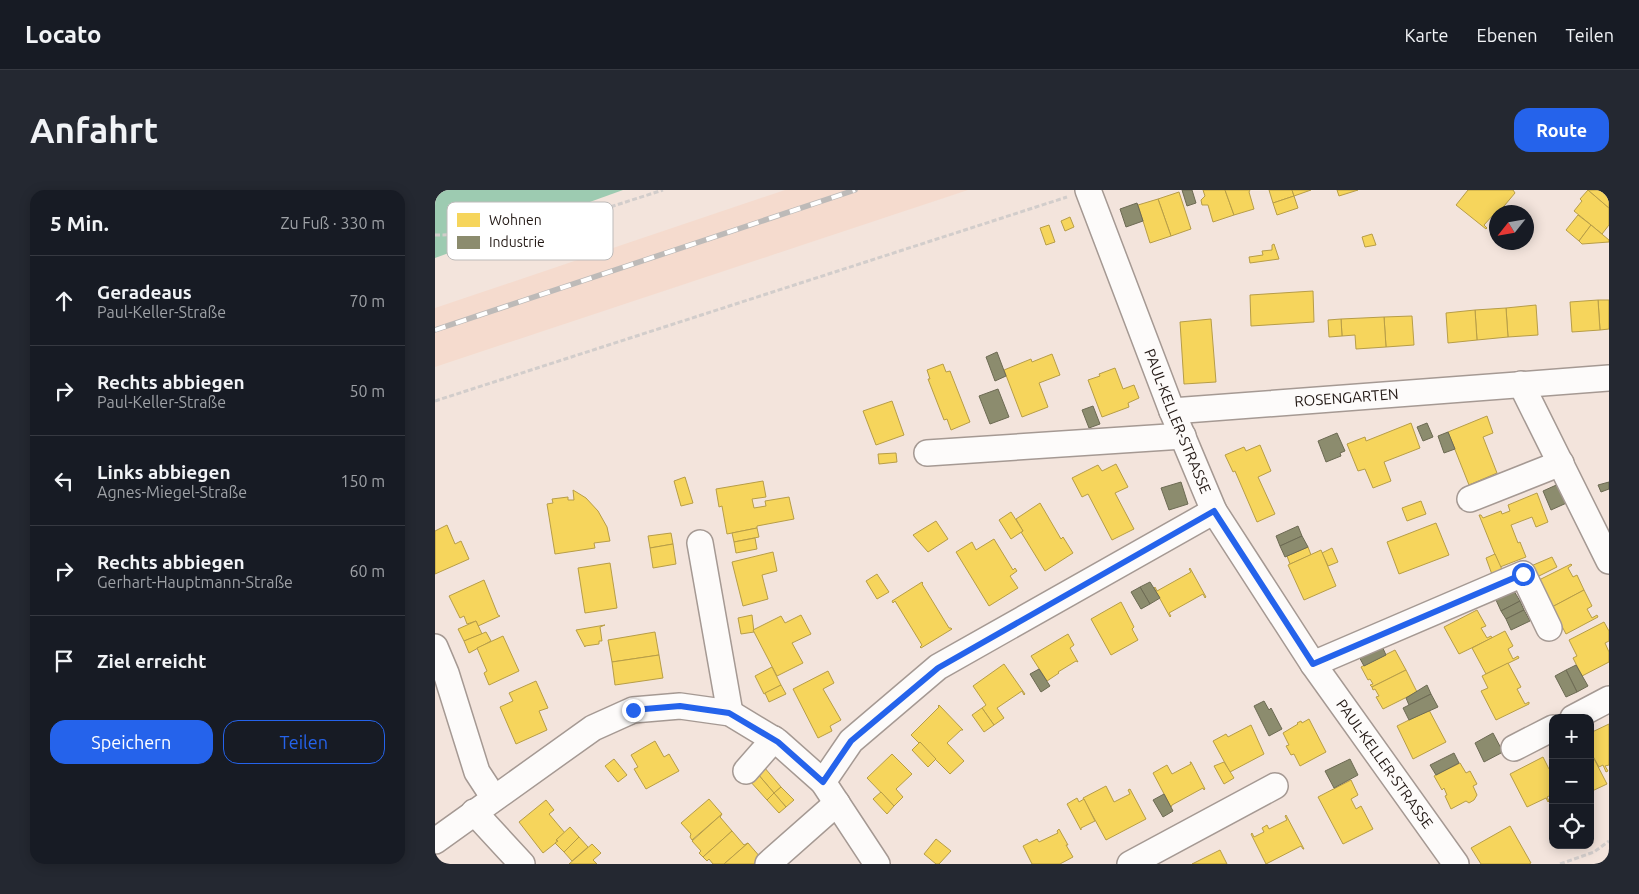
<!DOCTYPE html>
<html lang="de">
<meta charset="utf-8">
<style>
body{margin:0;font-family:Ubuntu,sans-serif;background:#242831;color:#f1f3f6}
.controls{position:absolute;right:15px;bottom:15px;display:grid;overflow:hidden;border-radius:10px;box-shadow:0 2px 12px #0003}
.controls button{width:45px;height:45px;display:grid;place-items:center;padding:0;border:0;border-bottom:1px solid #363941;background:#171b24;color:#f1f3f6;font:25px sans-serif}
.compass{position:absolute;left:1054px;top:15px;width:45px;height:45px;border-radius:50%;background:#171b24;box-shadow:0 2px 12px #0003;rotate:239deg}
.stop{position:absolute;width:15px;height:15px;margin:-11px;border:4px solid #2563eb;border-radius:50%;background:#fff}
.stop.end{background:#2563eb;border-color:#fff;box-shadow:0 1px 5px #0008}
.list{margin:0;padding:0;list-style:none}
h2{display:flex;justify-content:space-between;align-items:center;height:65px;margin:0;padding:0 20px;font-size:21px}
h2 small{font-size:16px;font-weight:400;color:#9ea1a6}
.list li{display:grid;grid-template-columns:32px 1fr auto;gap:15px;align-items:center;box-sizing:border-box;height:90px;padding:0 20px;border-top:1px solid #363941}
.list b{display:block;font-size:19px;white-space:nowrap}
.list p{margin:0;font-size:16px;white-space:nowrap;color:#9ea1a6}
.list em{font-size:16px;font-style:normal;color:#9ea1a6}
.actions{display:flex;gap:10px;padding:15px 20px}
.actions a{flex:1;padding:11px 0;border:1px solid #2563eb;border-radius:15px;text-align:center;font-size:18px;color:#2563eb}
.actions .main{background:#2563eb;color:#fff}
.icon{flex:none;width:28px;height:28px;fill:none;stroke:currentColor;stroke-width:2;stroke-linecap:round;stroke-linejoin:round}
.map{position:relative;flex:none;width:1174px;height:674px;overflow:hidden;border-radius:15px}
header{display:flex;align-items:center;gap:30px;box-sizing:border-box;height:70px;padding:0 25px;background:#171b24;border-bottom:1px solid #363941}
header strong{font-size:24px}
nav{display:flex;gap:28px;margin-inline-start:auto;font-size:18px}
.intro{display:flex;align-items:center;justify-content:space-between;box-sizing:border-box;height:120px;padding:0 30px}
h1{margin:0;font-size:35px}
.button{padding:12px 22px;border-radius:15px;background:#2563eb;color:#fff;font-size:18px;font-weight:700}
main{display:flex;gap:30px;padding:0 30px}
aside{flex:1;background:#171b24;border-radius:15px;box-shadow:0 2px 12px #0003}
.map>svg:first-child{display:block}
.built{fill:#f5dbce}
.forest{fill:#9dcbb1}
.homes{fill:#f6d55c;stroke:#b79d47}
.industry{fill:#8c8c6e;stroke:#6c6a53}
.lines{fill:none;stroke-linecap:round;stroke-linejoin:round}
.minor-casing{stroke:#a59993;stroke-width:28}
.path{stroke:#d2cdcb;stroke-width:3;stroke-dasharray:5 2.5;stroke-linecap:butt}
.minor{stroke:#fdfbfa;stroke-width:25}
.rail-casing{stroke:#bdbab8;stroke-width:5.5}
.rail{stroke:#fff;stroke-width:4;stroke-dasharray:11;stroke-linecap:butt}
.route{stroke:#2563eb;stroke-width:6}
.labels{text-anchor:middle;stroke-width:5;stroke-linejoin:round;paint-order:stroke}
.street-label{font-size:15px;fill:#231915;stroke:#fff}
.key{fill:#fff;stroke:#bdbab9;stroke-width:1}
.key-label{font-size:14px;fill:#231915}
</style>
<header>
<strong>Locato</strong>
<nav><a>Karte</a><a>Ebenen</a><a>Teilen</a></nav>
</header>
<div class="intro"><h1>Anfahrt</h1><a class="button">Route</a></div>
<main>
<aside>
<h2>5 Min.<small>Zu Fuß · 330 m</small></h2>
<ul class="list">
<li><svg class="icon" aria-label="ahead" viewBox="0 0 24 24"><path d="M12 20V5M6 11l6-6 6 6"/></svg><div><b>Geradeaus</b><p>Paul-Keller-Straße</p></div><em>70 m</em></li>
<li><svg class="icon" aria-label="right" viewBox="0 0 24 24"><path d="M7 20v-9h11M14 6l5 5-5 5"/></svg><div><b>Rechts abbiegen</b><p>Paul-Keller-Straße</p></div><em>50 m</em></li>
<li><svg class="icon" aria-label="left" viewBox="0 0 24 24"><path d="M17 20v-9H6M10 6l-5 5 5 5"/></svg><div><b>Links abbiegen</b><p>Agnes-Miegel-Straße</p></div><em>150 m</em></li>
<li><svg class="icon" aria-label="right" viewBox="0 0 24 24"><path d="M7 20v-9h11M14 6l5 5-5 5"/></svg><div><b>Rechts abbiegen</b><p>Gerhart-Hauptmann-Straße</p></div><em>60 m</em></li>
<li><svg class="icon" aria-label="arrive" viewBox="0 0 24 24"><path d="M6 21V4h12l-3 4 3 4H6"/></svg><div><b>Ziel erreicht</b></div></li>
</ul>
<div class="actions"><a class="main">Speichern</a><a>Teilen</a></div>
</aside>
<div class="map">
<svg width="1174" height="674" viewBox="0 0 1174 674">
<rect width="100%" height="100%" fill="#f3e4dc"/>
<!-- built -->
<polygon class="built" points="350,0 533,0 0,177 0,118"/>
<!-- forest -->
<polygon class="forest" points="0,0 188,0 0,68"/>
<!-- homes -->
<g class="homes">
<polygon points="768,0 790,0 799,25 778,32 773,15 767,15 766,10 770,6"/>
<polygon points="790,0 815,0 814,2 819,19 799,25"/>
<polygon points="834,0 857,0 859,6 838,13"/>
<polygon points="857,0 876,0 859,6"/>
<polygon points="902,0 923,0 904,6"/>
<polygon points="1033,0 1078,0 1080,3 1064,22 1062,22 1060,27 1058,25 1049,35 1052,38 1051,39 1021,15"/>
<polygon points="1153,0 1174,18 1174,35 1167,44 1139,21 1147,11 1145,9"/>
<polygon points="1153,0 1174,0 1174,18"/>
<polygon points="744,2 756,39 736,46 723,9"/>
<polygon points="859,6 863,18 842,25 838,13"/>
<polygon points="723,9 736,46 715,53 703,15"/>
<polygon points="1143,25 1156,35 1144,51 1131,40"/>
<polygon points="635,27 639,37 630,41 626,31"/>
<polygon points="614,35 620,52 611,55 605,38"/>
<polygon points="1156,35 1174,50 1174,52 1147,54 1144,51"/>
<polygon points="937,44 941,55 930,57 927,47"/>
<polygon points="839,54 844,69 815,73 814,67 828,65 827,61 837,60 837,55"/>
<polygon points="878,101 879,132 816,136 815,105"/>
<polygon points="1163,110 1174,110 1174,139 1165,140"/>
<polygon points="1163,110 1165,140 1137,142 1135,112"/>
<polygon points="1101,115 1103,145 1073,147 1071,118"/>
<polygon points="1071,118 1073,147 1042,150 1040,120"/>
<polygon points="1040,120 1042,150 1013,153 1011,123"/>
<polygon points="977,126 979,155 951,157 949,127"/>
<polygon points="949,127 951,157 921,159 920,145 907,146 906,129"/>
<polygon points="776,129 781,192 749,194 745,132"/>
<polygon points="906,129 907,146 894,147 893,130"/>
<polygon points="617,164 625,185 604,193 613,217 587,227 569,180 596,169 597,172"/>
<polygon points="508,174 511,182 515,181 535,232 516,240 512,229 509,230 493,189 495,189 492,180"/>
<polygon points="680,178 688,199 699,195 704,208 693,213 694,217 667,227 653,190 665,186 664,184"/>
<polygon points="457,211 469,245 441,255 428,221"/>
<polygon points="1052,226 1058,243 1048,247 1062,283 1034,295 1013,242"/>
<polygon points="976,233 985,258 949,272 956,291 938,298 930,279 923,281 912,254 930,247 931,251"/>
<polygon points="825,255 836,281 823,287 840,324 822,332 800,281 798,282 790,265 809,257 811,261"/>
<polygon points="461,263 462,272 444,274 443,264"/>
<polygon points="681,274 693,297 680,303 699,339 677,350 653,304 647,307 637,288 663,275 667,281"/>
<polygon points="250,287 258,313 246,316 239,291"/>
<polygon points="328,291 331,307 317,309 319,318 331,316 330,311 354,307 359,329 322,336 322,338 292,344 287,316 284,317 281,299"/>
<polygon points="138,300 151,308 163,321 172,337 175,351 159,353 160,358 120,364 112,314 118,313 117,309 133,307 133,310 139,310"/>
<polygon points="1102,303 1113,332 1101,337 1097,327 1076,335 1083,353 1085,352 1091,367 1065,377 1044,325 1046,325 1048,328 1066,321 1067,324 1075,321 1073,315"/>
<polygon points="986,311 991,324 972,331 967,318"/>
<polygon points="605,313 626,349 628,347 638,363 610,381 586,342 588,341 581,329"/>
<polygon points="576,322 588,341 576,349 564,330"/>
<polygon points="501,331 513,349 493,362 478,345"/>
<polygon points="1001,333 1014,365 964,384 952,352"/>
<polygon points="12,335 20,354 26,351 34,369 0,384 0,341"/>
<polygon points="322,338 324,347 299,352 297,343"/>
<polygon points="236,343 238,354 215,358 213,346"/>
<polygon points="320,348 322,359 301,363 299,352"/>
<polygon points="559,349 578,380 580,378 582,381 575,386 583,398 554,416 521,362 537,352 541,360"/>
<polygon points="238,354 241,374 218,378 215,358"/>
<polygon points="873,357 876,365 855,374 852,366"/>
<polygon points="897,358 903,372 893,376 887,363"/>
<polygon points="886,360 901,396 869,410 853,375"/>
<polygon points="338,362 342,381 327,385 333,409 308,416 297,372"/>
<polygon points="1060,364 1070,386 1059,390 1051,368"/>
<polygon points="1117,367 1122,377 1102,387 1096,376"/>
<polygon points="175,373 182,418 150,423 143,378"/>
<polygon points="1136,374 1137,375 1133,378 1138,387 1142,385 1149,400 1117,417 1104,390"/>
<polygon points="755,378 771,407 770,408 768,404 734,423 736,426 735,427 719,398 720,397 722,401 756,382 754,379"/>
<polygon points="442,384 454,402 442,409 431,391"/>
<polygon points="49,390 63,425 65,426 43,436 41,431 32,434 29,426 25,428 14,406"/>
<polygon points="487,392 488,393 487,394 514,438 516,438 517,439 486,458 485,457 487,455 460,411 458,413 457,411"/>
<polygon points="1149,400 1157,416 1152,419 1157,428 1162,425 1163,427 1131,444 1117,417"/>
<polygon points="686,412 699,437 697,439 703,450 676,465 656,429"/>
<polygon points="1042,420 1051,436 1046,438 1052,448 1056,446 1057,448 1024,464 1009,437"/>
<polygon points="317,425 319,442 306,444 303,428"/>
<polygon points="366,425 376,444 357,453 368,473 342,486 318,440 346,426 350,433"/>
<polygon points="41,431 47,444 29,451 23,439"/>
<polygon points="1169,432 1174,441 1174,451 1170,453 1174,462 1174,472 1147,486 1138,468 1142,466 1134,450"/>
<polygon points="170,435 165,437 167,451 164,451 164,454 150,456 150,457 141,440"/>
<polygon points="1070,441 1078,456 1073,459 1078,469 1083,466 1084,468 1051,484 1037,458"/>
<polygon points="51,442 56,451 34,463 29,451"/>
<polygon points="220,442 224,465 177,472 173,450"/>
<polygon points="633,444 639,455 635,458 643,472 641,471 623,482 624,483 612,491 596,466"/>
<polygon points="68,446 84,481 54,495 49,483 52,481 42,458"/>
<polygon points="960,460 971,480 937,497 935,495 938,494 935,489 933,490 926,477"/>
<polygon points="224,465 228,488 180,495 177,472"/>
<polygon points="1073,473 1086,497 1082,499 1090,514 1094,512 1094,514 1061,530 1046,501 1053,498 1047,486"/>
<polygon points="569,474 590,504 589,505 587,501 562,518 569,528 559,535 547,518 551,515 538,496"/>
<polygon points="337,477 346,495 329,504 320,486"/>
<polygon points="971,480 982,502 948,519 941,507 944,506 940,499 938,500 937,497"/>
<polygon points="393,481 399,493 388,499 406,530 395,536 397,541 383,548 358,499"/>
<polygon points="101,491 113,518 104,521 112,540 81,554 65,517 78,511 74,503"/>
<polygon points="346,495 351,504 334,512 330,503"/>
<polygon points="504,515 528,540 526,540 512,553 529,571 515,584 476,545 504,517 503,516"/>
<polygon points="547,518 559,535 549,542 537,525"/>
<polygon points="994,520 1011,552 978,569 962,536"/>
<polygon points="874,529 891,562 865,576 859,564 856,565 851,556 854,555 848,543 863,534 862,533 866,531 867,533"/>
<polygon points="1174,534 1174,575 1170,576 1173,581 1171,582 1168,575 1164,577 1155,561 1155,558 1157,557 1155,553 1155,543"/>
<polygon points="816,535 829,564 795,582 778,551 791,544 793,547"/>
<polygon points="220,551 229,567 234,564 244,581 211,599 199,579 203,577 196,565"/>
<polygon points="485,552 501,569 493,577 477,560"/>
<polygon points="1155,561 1172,594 1155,602"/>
<polygon points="457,564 477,584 461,599 468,607 459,616 432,588"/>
<polygon points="1108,567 1114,579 1118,577 1118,604 1112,607 1114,611 1113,612 1111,608 1092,617 1075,584"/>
<polygon points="179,569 192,585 183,592 170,576"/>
<polygon points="755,572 756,572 770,599 769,600 768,598 737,615 736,617 718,583 732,575 737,584 756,574"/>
<polygon points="789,572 799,588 789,594 779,576"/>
<polygon points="1025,573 1031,583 1035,581 1042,594 1038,596 1042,605 1039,610 1034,613 1031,611 1016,619 1010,606 1012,605 1009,598 1007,600 999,586"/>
<polygon points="329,577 346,597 339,603 322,583"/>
<polygon points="322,583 339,603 332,610 314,590"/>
<polygon points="916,590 923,605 916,609 921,619 926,616 938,639 908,654 883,607"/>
<polygon points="671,596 679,612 695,604 693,600 695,599 711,629 671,650 648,608"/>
<polygon points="346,597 359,610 351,617 339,603"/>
<polygon points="446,602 459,616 452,624 438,609"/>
<polygon points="339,603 351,617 344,623 332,610"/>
<polygon points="642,608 644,612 649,609 660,631 646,638 646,640 632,614"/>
<polygon points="274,609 287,624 257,650 255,647 256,644 246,633"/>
<polygon points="111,610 119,620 114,624 130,643 121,650 123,651 108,663 84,632"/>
<polygon points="287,624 285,627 297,641 268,667 264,663 266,661 257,651"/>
<polygon points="851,625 869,659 868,659 866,656 831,674 816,644 817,643 819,647 829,642 827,638 832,635 834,639 852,630 850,626"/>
<polygon points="1075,636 1096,673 1094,674 1046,674 1036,658"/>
<polygon points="135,637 144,647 129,662 120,653 123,651 121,650"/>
<polygon points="624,639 633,655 631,655 638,667 625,674 597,674 588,656 602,649 604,652 623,643 622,641"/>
<polygon points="297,641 309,655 313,653 289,674 278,674 274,669 272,671 268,667"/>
<polygon points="144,647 153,657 137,671 129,662"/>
<polygon points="501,649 516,661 504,674 501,674 489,664"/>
<polygon points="313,653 326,668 320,674 289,674"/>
<polygon points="157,654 166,663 158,670 162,674 134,674"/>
<polygon points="785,660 792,674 757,674"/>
</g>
<!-- industry -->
<g class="industry">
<polygon points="747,0 757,0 761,13 752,16"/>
<polygon points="702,13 708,31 691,37 685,19"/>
<polygon points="562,162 571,186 560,191 551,167"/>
<polygon points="563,199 574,227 555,234 544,206"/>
<polygon points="658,216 665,234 654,238 647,220"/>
<polygon points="992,233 998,247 988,251 982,237"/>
<polygon points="1013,242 1020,259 1009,263 1003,246"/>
<polygon points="902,243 910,261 905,263 906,266 891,272 883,251"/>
<polygon points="746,292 753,314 734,320 726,298"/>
<polygon points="1128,292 1136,311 1116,320 1108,301"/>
<polygon points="1174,292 1174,299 1166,302 1163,295"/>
<polygon points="863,336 867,346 845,356 841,346"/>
<polygon points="867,346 873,357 850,367 845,356"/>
<polygon points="715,392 725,408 715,414 705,397"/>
<polygon points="705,397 715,414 706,419 696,402"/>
<polygon points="1079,401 1085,411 1066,421 1061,410"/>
<polygon points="1085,411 1089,420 1071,429 1066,421"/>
<polygon points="1089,420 1095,431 1076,440 1071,429"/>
<polygon points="946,454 951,465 929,476 922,463"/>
<polygon points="1141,475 1153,496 1142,502 1131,480"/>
<polygon points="604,479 615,496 606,502 595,484"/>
<polygon points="1131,480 1142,502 1131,507 1120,486"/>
<polygon points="992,495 996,504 974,515 971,508"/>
<polygon points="996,504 1003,517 974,530 968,518"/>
<polygon points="829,511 834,520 836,518 847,539 834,546 819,516"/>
<polygon points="1058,543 1068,562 1049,572 1040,553"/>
<polygon points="1019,563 1024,573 1001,585 995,575"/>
<polygon points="915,569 923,585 899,598 890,581"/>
<polygon points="729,604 738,621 728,627 718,610"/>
</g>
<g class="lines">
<!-- minor casing -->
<g class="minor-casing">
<g id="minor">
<path id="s1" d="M653 0 737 221 779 321 878 474 1021 674"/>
<polyline points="1086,194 1174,371"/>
<path id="s2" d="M737 221 1174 188"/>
<polyline points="492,263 748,246"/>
<polyline points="1035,309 1126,273"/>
<polyline points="265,353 295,523"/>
<polyline points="0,457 11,483 42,582 59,608"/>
<polyline points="878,474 1088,384 1114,438"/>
<polyline points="1138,528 1174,509"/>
<polyline points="1079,558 1118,538"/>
<polyline points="311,581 339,549"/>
<polyline points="388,592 416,551 503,477 779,321"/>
<polyline points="39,622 87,674"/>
<polyline points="0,651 158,538 198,520 245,516 295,523 343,552 388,592 442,674"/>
<polyline points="333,674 402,613"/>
<polyline points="695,674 840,596"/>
</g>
</g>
<!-- path -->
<g class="path">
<polyline points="0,45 91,44 228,0"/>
<polyline points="0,211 632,7"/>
<polyline points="1125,674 1159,662 1174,651"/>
</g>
<!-- minor -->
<use href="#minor" class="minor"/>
<!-- rail casing -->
<g class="rail-casing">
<polyline id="rail" points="0,140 420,0"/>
</g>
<!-- rail -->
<use href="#rail" class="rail"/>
</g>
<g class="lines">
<!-- route -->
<polyline class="route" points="198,520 245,516 294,523 343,552 388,592 416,551 503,478 779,321 878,474 1088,384"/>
</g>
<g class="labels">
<!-- street labels -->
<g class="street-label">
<text dy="5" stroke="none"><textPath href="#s2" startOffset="175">ROSENGARTEN</textPath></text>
<text dy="5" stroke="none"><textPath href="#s1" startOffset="248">PAUL-KELLER-STRASSE</textPath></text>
<text dy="5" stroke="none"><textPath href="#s1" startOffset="650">PAUL-KELLER-STRASSE</textPath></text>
</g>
</g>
<!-- legend -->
<rect x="12" y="12" width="166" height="58" rx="8" class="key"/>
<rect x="22" y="23" width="23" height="14" fill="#f6d55c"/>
<rect x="22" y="46" width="23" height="13" fill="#8c8c6e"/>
<g class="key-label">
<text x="54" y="35">Wohnen</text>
<text x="54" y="57">Industrie</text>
</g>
</svg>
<div class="controls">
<button>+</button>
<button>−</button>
<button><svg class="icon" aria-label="locate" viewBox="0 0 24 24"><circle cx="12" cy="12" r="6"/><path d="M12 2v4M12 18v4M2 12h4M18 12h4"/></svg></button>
</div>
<svg class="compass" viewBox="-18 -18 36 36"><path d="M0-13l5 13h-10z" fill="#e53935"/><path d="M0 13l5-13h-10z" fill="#9ea1a6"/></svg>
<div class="stop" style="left:1088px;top:384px"></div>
<div class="stop end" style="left:198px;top:520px"></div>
</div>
</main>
